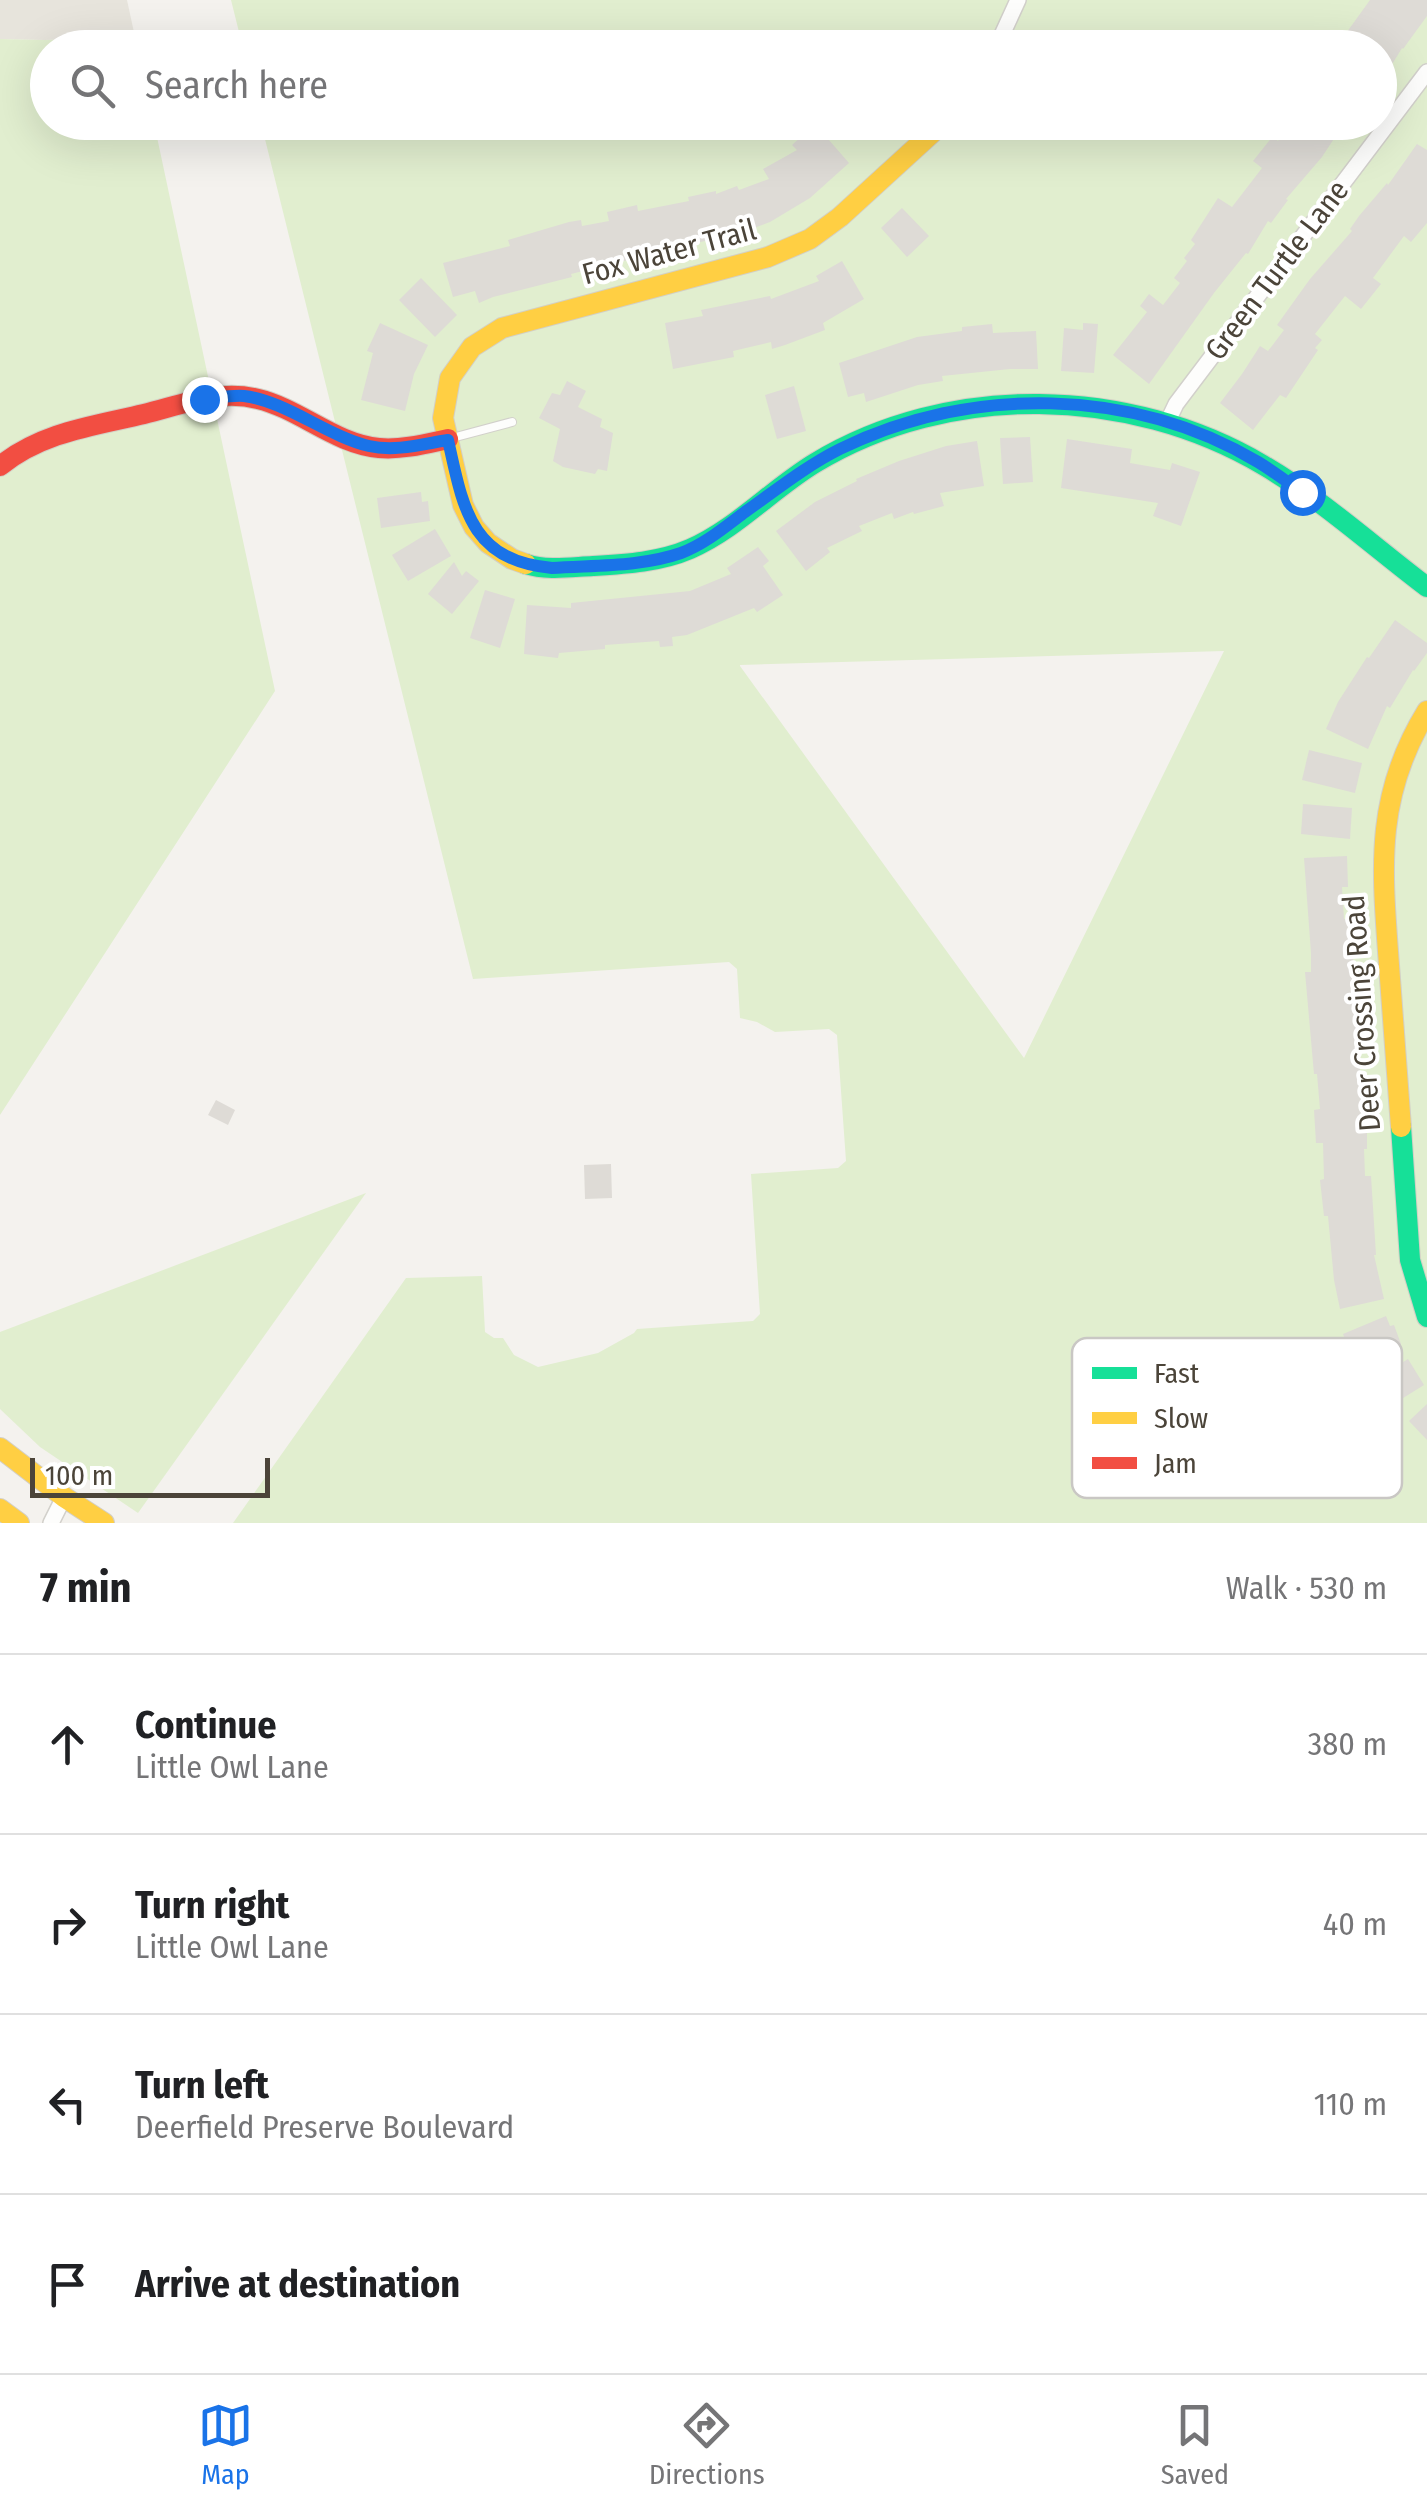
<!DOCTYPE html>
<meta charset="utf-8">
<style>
body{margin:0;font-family:"Fira Sans Condensed",sans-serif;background:#f6f6f6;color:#202124}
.scale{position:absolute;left:30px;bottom:25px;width:240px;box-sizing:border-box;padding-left:10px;border:5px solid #4b4439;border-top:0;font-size:28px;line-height:35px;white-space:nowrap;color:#4b4439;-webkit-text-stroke:8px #fff;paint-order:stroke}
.stop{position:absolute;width:30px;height:30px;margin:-22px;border:8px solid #1a73e8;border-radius:50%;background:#fff}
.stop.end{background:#1a73e8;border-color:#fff;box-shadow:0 2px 10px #0008}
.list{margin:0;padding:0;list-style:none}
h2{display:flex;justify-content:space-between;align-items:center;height:130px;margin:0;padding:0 40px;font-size:42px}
h2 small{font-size:32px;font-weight:400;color:#757577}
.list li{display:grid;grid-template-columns:65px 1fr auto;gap:30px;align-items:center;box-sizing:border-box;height:180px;padding:0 40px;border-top:2px solid #e0e0e0}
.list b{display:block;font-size:38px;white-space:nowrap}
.list p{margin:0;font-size:32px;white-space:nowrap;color:#757577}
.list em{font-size:32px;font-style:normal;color:#757577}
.icon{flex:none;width:55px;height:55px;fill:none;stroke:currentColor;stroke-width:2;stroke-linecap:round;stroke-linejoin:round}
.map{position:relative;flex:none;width:1427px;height:1523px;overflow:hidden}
.search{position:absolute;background:#fff;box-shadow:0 10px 40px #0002;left:30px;right:30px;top:30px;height:110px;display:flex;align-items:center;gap:25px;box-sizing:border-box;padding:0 35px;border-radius:55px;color:#757577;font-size:38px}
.sheet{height:850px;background:#fff}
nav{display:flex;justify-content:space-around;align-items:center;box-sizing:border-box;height:140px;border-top:2px solid #e0e0e0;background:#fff;font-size:28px;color:#757577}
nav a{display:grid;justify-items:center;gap:5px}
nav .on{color:#1a73e8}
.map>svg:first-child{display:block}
.residential{fill:#e7e4dc}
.green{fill:#e1eecf;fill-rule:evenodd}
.building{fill:#dedbd6}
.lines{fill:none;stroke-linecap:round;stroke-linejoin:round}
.lane-casing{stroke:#d2d0cb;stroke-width:10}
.street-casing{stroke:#d2d0cb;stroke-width:18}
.fast-casing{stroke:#d3cfc5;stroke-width:22}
.slow-casing{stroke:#d3cfc5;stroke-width:22}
.jam-casing{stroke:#d3cfc5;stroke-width:22}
.lane{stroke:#fdfdfc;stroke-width:8}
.street{stroke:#fdfdfc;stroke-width:15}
.fast{stroke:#16e098;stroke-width:20}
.slow{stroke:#ffcf43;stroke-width:20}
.jam{stroke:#f24e42;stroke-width:20}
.route{stroke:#1a73e8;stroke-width:12}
.labels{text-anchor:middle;stroke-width:8;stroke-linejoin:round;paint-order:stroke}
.street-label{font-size:30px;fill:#4b4439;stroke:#fff}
.key{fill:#fff;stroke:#c9c7c4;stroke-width:2.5}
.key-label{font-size:28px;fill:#4b4439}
</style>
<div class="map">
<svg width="1427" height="1523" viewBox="0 0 1427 1523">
<rect width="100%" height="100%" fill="#f4f2ee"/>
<!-- residential -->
<polygon class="residential" points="0,0 127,0 135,37 45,40 0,39"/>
<!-- green -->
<g class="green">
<path d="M231 0H1427V1523H233L406 1278 482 1276 485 1332 494 1338H503L514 1355 538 1367 598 1353 634 1333 637 1329 753 1321 760 1314 751 1174 838 1168 846 1161 837 1035 829 1029 775 1032 757 1022 740 1018 737 969 729 962 473 979 261 123 1380 122V48H243ZM1224 651 1024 1058 740 666V665Z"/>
<polygon points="135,37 137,47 48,48 48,122 154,123 275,691 0,1115 0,39 45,40"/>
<polygon points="366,1193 138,1513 40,1447 0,1409 0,1332"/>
</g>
<!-- building -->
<g class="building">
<polygon points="1370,0 1427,0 1427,16 1403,49 1402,48 1380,84 1380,48 1347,48 1336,41 1343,30 1347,32"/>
<polygon points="1290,122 1326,122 1339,131 1322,157 1286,199 1288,200 1271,223 1268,221 1248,254 1246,253 1214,293 1149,384 1113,355 1147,312 1140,306 1149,294 1163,305 1180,283 1174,278 1187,261 1184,258 1195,244 1191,240 1218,198 1232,207 1262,168 1253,161 1273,136 1278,141"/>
<polygon points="815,124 849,163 810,198 770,222 754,228 753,223 724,235 725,236 571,274 572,277 493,297 479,303 475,291 453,297 443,263 510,246 508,240 569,222 581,220 582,226 609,221 607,212 637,205 638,211 689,201 688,197 716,191 716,194 737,186 739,190 769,179 763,169 797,150 792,145"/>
<polygon points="1417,144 1427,150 1427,223 1411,242 1404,236 1373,278 1381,284 1361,309 1345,296 1315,334 1322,340 1315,348 1318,350 1286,398 1280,395 1253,430 1220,403 1242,374 1260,346 1268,351 1284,330 1277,325 1310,279 1352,231 1350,229 1359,216 1387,183 1388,185"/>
<polygon points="902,208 929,236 907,257 881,228"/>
<polygon points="842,261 864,299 823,323 825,330 785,345 772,349 771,342 733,351 734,357 673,369 665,323 703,316 701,310 770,296 771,299 819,281 816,276"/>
<polygon points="421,278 457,315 435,337 399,300"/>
<polygon points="380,323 428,345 414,374 405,411 361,400 373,353 367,351"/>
<polygon points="1083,323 1098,324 1094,373 1061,371 1064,328 1083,330"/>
<polygon points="992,324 993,333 1036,331 1038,369 1010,369 942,376 943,381 918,385 866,402 864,393 848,397 839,363 917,337 962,331 962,327"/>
<polygon points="567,381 586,391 578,407 602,419 600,427 613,433 607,471 598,469 595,474 563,467 553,461 560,429 539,418 552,393 560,395"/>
<polygon points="794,386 806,431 777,439 765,395"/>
<polygon points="1030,437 1033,482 1003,484 1000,438"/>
<polygon points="1067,439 1132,449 1130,463 1170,470 1172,463 1200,472 1181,526 1153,516 1158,503 1061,488"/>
<polygon points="977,441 984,486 940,493 944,506 914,514 913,512 894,519 892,513 859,526 862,531 827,548 830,552 806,571 776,531 815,502 857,481 856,479 899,461 946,446"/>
<polygon points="421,492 422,502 428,501 430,521 381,528 377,498"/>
<polygon points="435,529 451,556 408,581 392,555"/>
<polygon points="758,547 769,561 763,566 783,595 757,612 754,608 687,635 672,637 673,646 660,647 659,641 605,645 605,649 559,653 558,658 524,654 527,605 571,608 571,603 690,591 731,574 727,568"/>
<polygon points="454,562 462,576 466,571 479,581 452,614 428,594"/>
<polygon points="485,590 515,599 500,648 470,638"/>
<polygon points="1395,620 1427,643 1427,653 1414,671 1413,670 1390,708 1387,706 1368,749 1326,729 1338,702 1367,657 1369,658"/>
<polygon points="1309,750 1362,763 1355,793 1302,780"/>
<polygon points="1303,804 1352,808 1350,839 1301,834"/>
<polygon points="1347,856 1348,887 1342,887 1344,919 1353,919 1354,934 1351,934 1359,1025 1360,1071 1362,1101 1365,1101 1367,1116 1367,1149 1364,1149 1365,1176 1371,1176 1376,1255 1374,1255 1384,1299 1340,1309 1334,1280 1328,1216 1324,1216 1320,1180 1324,1179 1323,1143 1316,1143 1314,1110 1320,1109 1317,1074 1314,1074 1305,972 1311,972 1311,953 1304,858"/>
<polygon points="216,1100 235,1110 228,1125 208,1115"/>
<polygon points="611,1164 612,1198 585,1199 584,1165"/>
<polygon points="1386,1316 1390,1326 1394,1325 1401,1344 1354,1362 1343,1334"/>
<polygon points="1408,1359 1424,1385 1387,1408 1371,1382"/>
<polygon points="1427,1404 1427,1440 1409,1421"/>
</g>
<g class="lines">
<!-- lane casing -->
<g class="lane-casing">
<polyline id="lane" points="452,438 512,422"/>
</g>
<!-- street casing -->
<g class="street-casing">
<g id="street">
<polyline points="996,48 1018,0"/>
<polyline points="1167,423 1176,404 1427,72"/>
<polyline points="51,1523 64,1497"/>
</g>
</g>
<!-- fast casing -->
<g class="fast-casing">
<g id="fast">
<path d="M526 564C547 571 571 567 593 566 626 564 660 562 690 549 736 529 772 489 815 463 949 382 1129 386 1263 465 1320 498 1374 547 1427 587"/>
<polyline points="1401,1127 1410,1260 1427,1317"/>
</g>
</g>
<!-- slow casing -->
<g class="slow-casing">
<g id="slow">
<polyline points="526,564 512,559 488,543 474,527 463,505 443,418 450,378 472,347 502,328 768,257 810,239 840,217 944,122"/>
<path d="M1401 1127C1397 1073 1393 1019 1389 965 1382 869 1374 797 1427 711"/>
<polyline points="0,1448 64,1497 104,1523"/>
<polyline points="0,1509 19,1523"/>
</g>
</g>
<!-- jam casing -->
<g class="jam-casing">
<path id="jam" d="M0 466C42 432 93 426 144 414 181 405 219 389 258 399 300 409 335 444 379 448 402 450 425 444 448 439"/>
</g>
<!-- lane -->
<use href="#lane" class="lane"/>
<!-- street -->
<use href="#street" class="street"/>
<!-- fast -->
<use href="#fast" class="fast"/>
<!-- slow -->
<use href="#slow" class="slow"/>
<!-- jam -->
<use href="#jam" class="jam"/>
</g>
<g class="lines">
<!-- route -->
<path class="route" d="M204 399C217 398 231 395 244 396 286 401 327 436 369 446 395 452 423 444 448 440 463 507 470 561 552 568 594 565 641 567 681 553 705 544 725 527 745 512 776 490 806 466 840 449 971 385 1132 387 1258 462 1273 471 1287 482 1302 492"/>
</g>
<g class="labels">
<!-- street labels -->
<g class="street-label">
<text transform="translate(669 252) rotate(-15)" y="10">Fox Water Trail</text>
<text transform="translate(1277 270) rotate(-53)" y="10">Green Turtle Lane</text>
<text transform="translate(1362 1013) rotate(-94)" y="10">Deer Crossing Road</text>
</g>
</g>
<!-- legend -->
<rect x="1072" y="1338" width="330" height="160" rx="15" class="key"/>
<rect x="1092" y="1367" width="45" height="12" fill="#16e098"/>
<rect x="1092" y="1412" width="45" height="12" fill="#ffcf43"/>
<rect x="1092" y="1457" width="45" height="12" fill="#f24e42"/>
<g class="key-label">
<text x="1154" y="1383">Fast</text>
<text x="1154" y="1428">Slow</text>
<text x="1154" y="1473">Jam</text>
</g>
</svg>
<div class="scale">100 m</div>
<div class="stop" style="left:1302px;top:492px"></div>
<div class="stop end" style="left:204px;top:399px"></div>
<div class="search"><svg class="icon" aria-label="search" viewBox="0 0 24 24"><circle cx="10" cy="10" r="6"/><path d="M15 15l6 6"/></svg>Search here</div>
</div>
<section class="sheet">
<h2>7 min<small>Walk · 530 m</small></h2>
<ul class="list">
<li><svg class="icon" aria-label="ahead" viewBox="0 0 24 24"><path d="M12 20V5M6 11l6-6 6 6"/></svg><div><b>Continue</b><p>Little Owl Lane</p></div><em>380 m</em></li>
<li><svg class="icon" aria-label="right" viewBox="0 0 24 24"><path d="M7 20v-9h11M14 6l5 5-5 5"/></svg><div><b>Turn right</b><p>Little Owl Lane</p></div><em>40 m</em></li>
<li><svg class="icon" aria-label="left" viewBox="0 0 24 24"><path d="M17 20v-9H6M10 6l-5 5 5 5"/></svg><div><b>Turn left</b><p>Deerfield Preserve Boulevard</p></div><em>110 m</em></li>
<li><svg class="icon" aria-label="arrive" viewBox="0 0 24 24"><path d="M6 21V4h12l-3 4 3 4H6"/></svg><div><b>Arrive at destination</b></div></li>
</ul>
</section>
<nav>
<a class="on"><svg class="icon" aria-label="map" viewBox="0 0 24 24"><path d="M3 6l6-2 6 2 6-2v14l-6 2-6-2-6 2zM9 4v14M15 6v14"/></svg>Map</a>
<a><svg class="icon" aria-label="directions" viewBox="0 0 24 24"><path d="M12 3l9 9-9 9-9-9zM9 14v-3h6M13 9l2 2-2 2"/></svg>Directions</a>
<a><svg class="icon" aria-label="saved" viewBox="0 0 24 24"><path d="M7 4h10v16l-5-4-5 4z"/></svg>Saved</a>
</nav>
